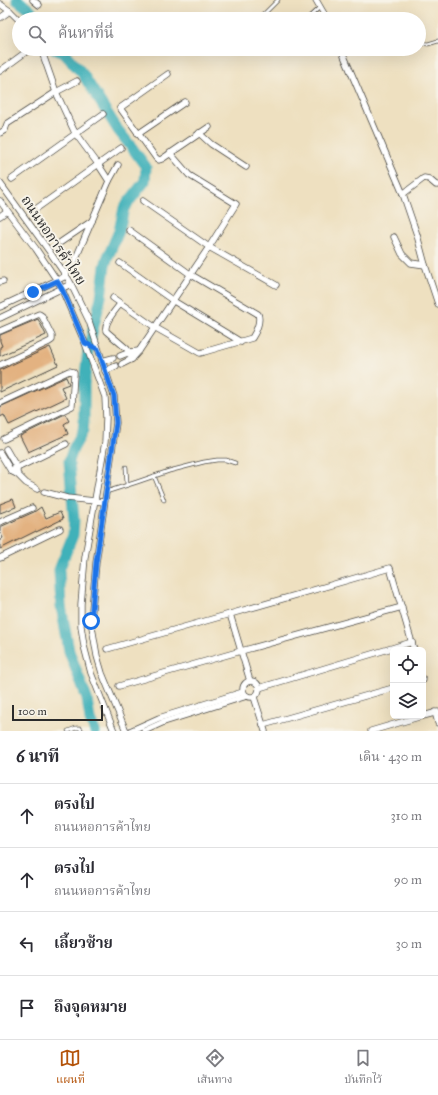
<!DOCTYPE html>
<html lang="th">
<meta charset="utf-8">
<style>
body{margin:0;font-family:"IM FELL Great Primer","Noto Serif Thai",serif;background:#f2f2f3;color:#2b2b33}
.controls{position:absolute;right:12px;bottom:12px;display:grid;overflow:hidden;border-radius:6px;box-shadow:0 4px 16px #0002}
.controls button{width:36px;height:36px;display:grid;place-items:center;padding:0;border:0;border-bottom:1px solid #e1e1e2;background:#fff;color:#2b2b33;font:20px sans-serif}
.scale{position:absolute;left:12px;bottom:10px;width:91px;box-sizing:border-box;padding-left:4px;border:2px solid #2b2b2b;border-top:0;font-size:11px;line-height:14px;white-space:nowrap;color:#2b2b2b;-webkit-text-stroke:3px #f7f3e8;paint-order:stroke}
.stop{position:absolute;width:12px;height:12px;margin:-9px;border:3px solid #1a73e8;border-radius:50%;background:#fff}
.stop.end{background:#1a73e8;border-color:#fff;box-shadow:0 1px 4px #0008}
.list{margin:0;padding:0;list-style:none}
h2{display:flex;justify-content:space-between;align-items:center;height:52px;margin:0;padding:0 16px;font-size:17px}
h2 small{font-size:13px;font-weight:400;color:#7c7c81}
.list li{display:grid;grid-template-columns:26px 1fr auto;gap:12px;align-items:center;box-sizing:border-box;height:64px;padding:0 16px;border-top:1px solid #e1e1e2}
.list b{display:block;font-size:15px;white-space:nowrap}
.list p{margin:0;font-size:13px;white-space:nowrap;color:#7c7c81}
.list em{font-size:13px;font-style:normal;color:#7c7c81}
.icon{flex:none;width:22px;height:22px;fill:none;stroke:currentColor;stroke-width:2;stroke-linecap:round;stroke-linejoin:round}
.map{position:relative;flex:none;width:438px;height:731px;overflow:hidden}
.search{position:absolute;background:#fff;box-shadow:0 4px 16px #0002;left:12px;right:12px;top:12px;height:44px;display:flex;align-items:center;gap:10px;box-sizing:border-box;padding:0 14px;border-radius:22px;color:#7c7c81;font-size:15px}
.sheet{height:308px;background:#fff}
nav{display:flex;justify-content:space-around;align-items:center;box-sizing:border-box;height:56px;border-top:1px solid #e1e1e2;background:#fff;font-size:11px;color:#7c7c81}
nav a{display:grid;justify-items:center;gap:2px}
nav .on{color:#b45309}
.map>svg:first-child{display:block}
.lines{fill:none;stroke-linecap:round;stroke-linejoin:round}
.river{stroke:#41b1b9;stroke-width:11}
.building{fill:#e3b281}
.lane-casing{stroke:#484641;stroke-width:4.5}
.street-casing{stroke:#484641;stroke-width:7}
.lane{stroke:#fff;stroke-width:3}
.street{stroke:#fff;stroke-width:5.5}
.route{stroke:#1a73e8;stroke-width:5}
.labels{text-anchor:middle;stroke-width:4;stroke-linejoin:round;paint-order:stroke}
.street-label{font-size:14px;fill:#2b2b2b;stroke:#f7f3e8}
</style>
<div class="map">
<svg width="438" height="731" viewBox="0 0 438 731">
<rect width="100%" height="100%" fill="#f7f3e8"/>
<filter id="ink" filterUnits="userSpaceOnUse"><feTurbulence type="fractalNoise" baseFrequency=".025" numOctaves="2"/><feDisplacementMap in="SourceGraphic" scale="8" xChannelSelector="R" yChannelSelector="G"/><feConvolveMatrix kernelMatrix="1 2 1 2 8 2 1 2 1" color-interpolation-filters="sRGB"/></filter>
<filter id="wash" filterUnits="userSpaceOnUse"><feTurbulence type="fractalNoise" baseFrequency=".012" numOctaves="4" result="noise"/><feDisplacementMap in="SourceGraphic" scale="16" xChannelSelector="R" yChannelSelector="G"/><feGaussianBlur stdDeviation="0.9" result="paint"/><feColorMatrix in="noise" values="0 0 0 0 0 0 0 0 0 0 0 0 0 0 0 0 0 1.4 0 .05"/><feComposite in="paint" operator="in"/></filter>
<g filter="url(#wash)">
<rect width="100%" height="100%" fill="#eee0c0"/>
<g class="lines">
<!-- river -->
<g class="river">
<path d="M17 0C24 5 33 11 38 19"/>
<polyline points="55,49 66,55 82,73 118,130 133,149 146,167 145,181 124,208 119,231 107,259 105,266 101,297 88,350 84,385 84,420 83,431 73,449 69,461 74,520 73,535 59,570 61,606 69,651 87,699 90,720 95,731"/>
</g>
</g>
<g id="blocks">
<!-- building -->
<g class="building">
<polygon points="38,319 46,335 0,356 0,347 2,346 0,341 0,335"/>
<polygon points="50,347 58,365 0,392 0,370"/>
<polygon points="66,377 69,384 61,387 66,398 9,425 4,415 0,417 0,407"/>
<polygon points="65,414 69,421 64,424 68,434 28,452 20,436"/>
<polygon points="13,499 16,507 0,513 0,504"/>
<polygon points="41,507 46,518 60,512 63,519 36,532 36,531 0,549 0,540 3,538 0,532 0,527 34,512"/>
</g>
</g>
</g>
<g filter="url(#ink)">
<use href="#blocks" fill-opacity="0" stroke="#484641" stroke-width="1"/>
<g class="lines">
<!-- lane casing -->
<g class="lane-casing">
<g id="lane">
<polyline points="259,19 278,0"/>
<polyline points="307,19 320,7"/>
<polyline points="419,43 428,44 438,41"/>
<polyline points="342,52 357,49"/>
<polyline points="126,467 127,485"/>
<polyline points="154,476 164,500"/>
<polyline points="106,492 137,482 169,471 204,462 217,460 226,460 235,463"/>
<polyline points="68,731 76,728 80,728 82,731"/>
</g>
</g>
<!-- street casing -->
<g class="street-casing">
<g id="street">
<polyline points="33,0 39,5"/>
<polyline points="316,0 327,19"/>
<polyline points="0,4 10,11 19,20"/>
<polyline points="0,18 10,11"/>
<polyline points="41,49 56,92 75,133 98,164 109,181 73,265 65,274"/>
<polyline points="341,49 403,194 417,235 425,265 438,304"/>
<polyline points="0,71 30,49"/>
<polyline points="168,74 120,108 156,158 159,160 162,159 209,127"/>
<polyline points="0,133 5,130 7,124 56,92 77,81"/>
<polyline points="199,133 211,144 246,167"/>
<polyline points="138,134 185,102"/>
<polyline points="12,179 103,114"/>
<polyline points="109,181 118,165"/>
<polyline points="0,183 49,251 69,280 89,321 114,396 116,423 96,563 91,621 97,656 102,673 126,731"/>
<polyline points="403,194 424,178 429,179 436,185 438,185"/>
<polyline points="0,201 36,249 60,285 85,343 105,397 106,418 105,442 85,557 81,604 81,626 84,646 91,673 114,731"/>
<polyline points="143,201 209,247 276,285"/>
<polyline points="33,211 121,148"/>
<polyline points="0,216 7,211"/>
<polyline points="394,237 402,254 411,263 425,265"/>
<polyline points="61,242 92,221"/>
<polyline points="120,263 172,300 241,342"/>
<polyline points="0,282 3,281"/>
<path d="M113 298 156 328 200 353 204 352 252 338C256 332 261 321 258 314L190 274 129 230"/>
<path d="M120 304C115 311 104 322 106 331L127 349 132 359"/>
<polyline points="0,307 66,276"/>
<polyline points="0,318 71,284"/>
<polyline points="0,331 39,314 42,316 52,336 52,340 49,342 0,365"/>
<polyline points="139,351 209,247 236,204 189,175 170,153"/>
<polyline points="120,356 130,352 139,351 132,359 122,364"/>
<polyline points="102,361 113,358"/>
<polyline points="105,371 116,366"/>
<polyline points="0,403 69,371 73,372 74,373 72,406 4,439"/>
<polyline points="0,453 11,471 17,474 17,468 6,449"/>
<polyline points="11,471 66,444"/>
<polyline points="17,474 26,483 37,489"/>
<polyline points="44,492 67,498 104,502"/>
<polyline points="0,522 32,508"/>
<polyline points="0,558 60,529"/>
<polyline points="230,614 250,681"/>
<polyline points="107,649 230,614 390,568 414,650"/>
<polyline points="423,679 423,680"/>
<circle cx="251" cy="689" r="8"/>
<polyline points="119,686 241,651 402,607"/>
<polyline points="259,688 412,642"/>
<polyline points="254,697 265,731"/>
<polyline points="435,712 438,723"/>
<polyline points="423,716 438,712"/>
<polyline points="263,725 393,688"/>
<polyline points="130,731 159,718 243,692"/>
<polyline points="144,731 164,722 247,696"/>
<polyline points="371,731 422,716"/>
</g>
</g>
<!-- lane -->
<use href="#lane" class="lane"/>
<!-- street -->
<use href="#street" class="street"/>
</g>
</g>
<g class="lines" filter="url(#ink)">
<!-- route -->
<polyline class="route" points="33,292 57,281 62,289 85,343 98,349 114,396 116,423 96,563 91,621"/>
</g>
<g class="labels">
<!-- street labels -->
<g class="street-label">
<text transform="translate(54 240) rotate(56)" y="5">ถนนหอการค้าไทย</text>
</g>
</g>
</svg>
<div class="controls">
<button><svg class="icon" aria-label="locate" viewBox="0 0 24 24"><circle cx="12" cy="12" r="6"/><path d="M12 2v4M12 18v4M2 12h4M18 12h4"/></svg></button>
<button><svg class="icon" aria-label="layers" viewBox="0 0 24 24"><path d="M12 4l9 5-9 5-9-5zM3 14l9 5 9-5"/></svg></button>
</div>
<div class="scale">100 m</div>
<div class="stop" style="left:91px;top:621px"></div>
<div class="stop end" style="left:33px;top:292px"></div>
<div class="search"><svg class="icon" aria-label="search" viewBox="0 0 24 24"><circle cx="10" cy="10" r="6"/><path d="M15 15l6 6"/></svg>ค้นหาที่นี่</div>
</div>
<section class="sheet">
<h2>6 นาที<small>เดิน · 430 m</small></h2>
<ul class="list">
<li><svg class="icon" aria-label="ahead" viewBox="0 0 24 24"><path d="M12 20V5M6 11l6-6 6 6"/></svg><div><b>ตรงไป</b><p>ถนนหอการค้าไทย</p></div><em>310 m</em></li>
<li><svg class="icon" aria-label="ahead" viewBox="0 0 24 24"><path d="M12 20V5M6 11l6-6 6 6"/></svg><div><b>ตรงไป</b><p>ถนนหอการค้าไทย</p></div><em>90 m</em></li>
<li><svg class="icon" aria-label="left" viewBox="0 0 24 24"><path d="M17 20v-9H6M10 6l-5 5 5 5"/></svg><div><b>เลี้ยวซ้าย</b></div><em>30 m</em></li>
<li><svg class="icon" aria-label="arrive" viewBox="0 0 24 24"><path d="M6 21V4h12l-3 4 3 4H6"/></svg><div><b>ถึงจุดหมาย</b></div></li>
</ul>
</section>
<nav>
<a class="on"><svg class="icon" aria-label="map" viewBox="0 0 24 24"><path d="M3 6l6-2 6 2 6-2v14l-6 2-6-2-6 2zM9 4v14M15 6v14"/></svg>แผนที่</a>
<a><svg class="icon" aria-label="directions" viewBox="0 0 24 24"><path d="M12 3l9 9-9 9-9-9zM9 14v-3h6M13 9l2 2-2 2"/></svg>เส้นทาง</a>
<a><svg class="icon" aria-label="saved" viewBox="0 0 24 24"><path d="M7 4h10v16l-5-4-5 4z"/></svg>บันทึกไว้</a>
</nav>
